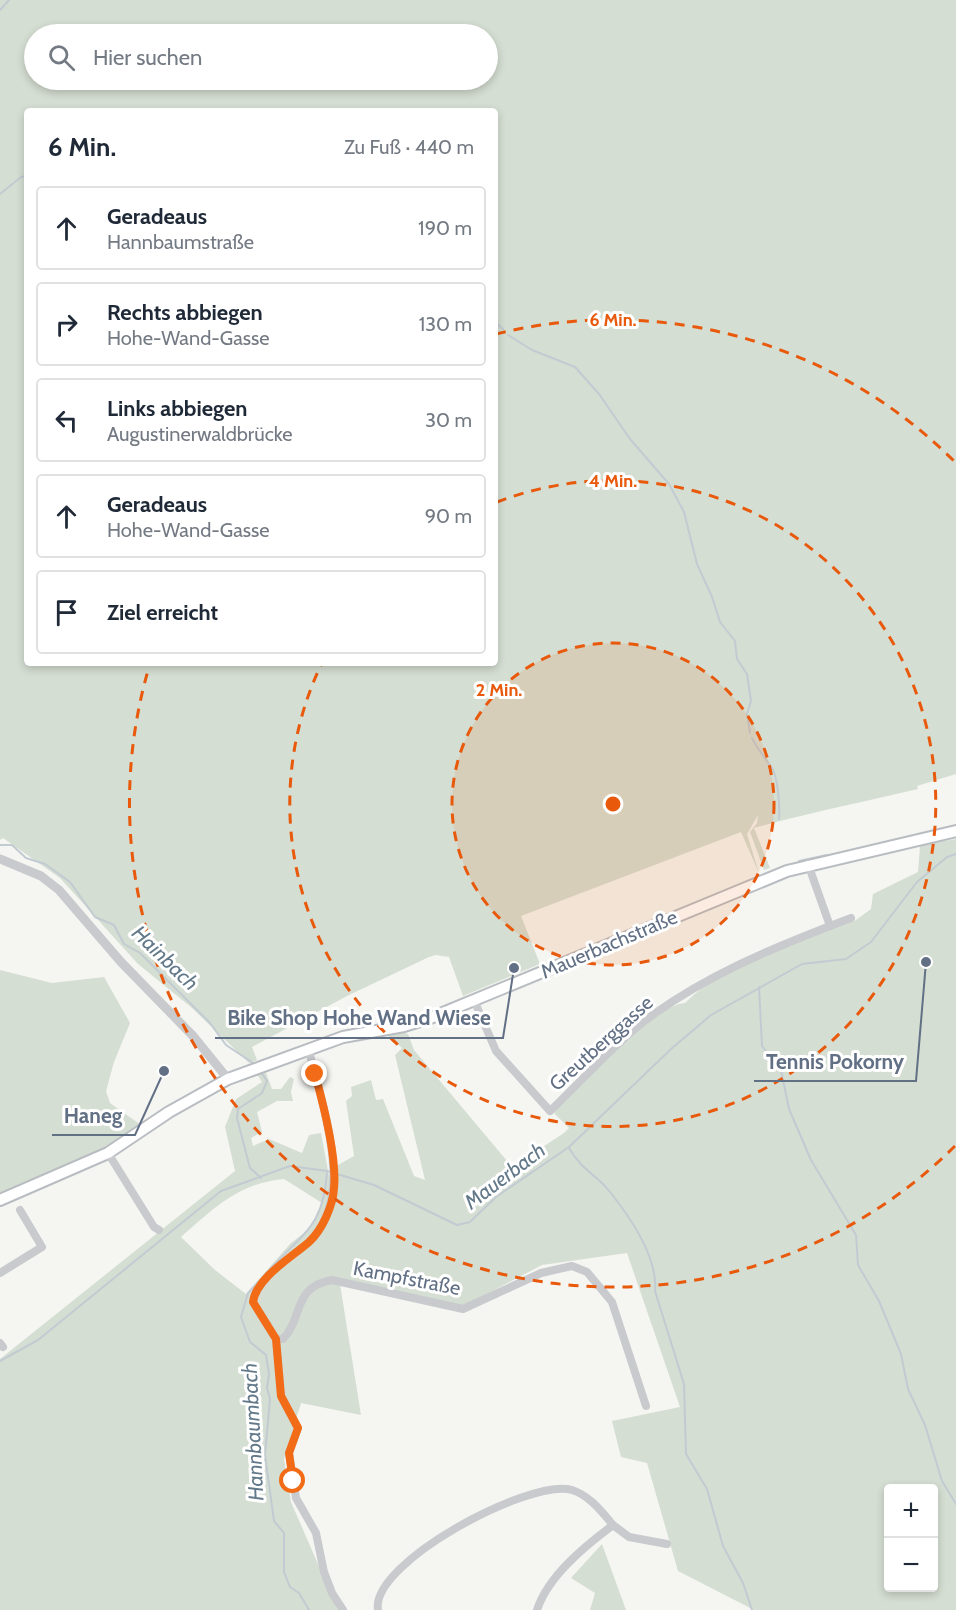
<!DOCTYPE html>
<html lang="de">
<meta charset="utf-8">
<style>
body{margin:0;font-family:Cabin,sans-serif;background:#f6f6f7;color:#1f2937}
.controls{position:absolute;right:18px;bottom:18px;display:grid;overflow:hidden;border-radius:6px;box-shadow:0 3px 9px #0003}
.controls button{width:54px;height:54px;display:grid;place-items:center;padding:0;border:0;border-bottom:2px solid #e0e1e3;background:#fff;color:#1f2937;font:30px sans-serif}
.stop{position:absolute;width:18px;height:18px;margin:-14px;border:4px solid #f26b16;border-radius:50%;background:#fff}
.stop.end{background:#f26b16;border-color:#fff;box-shadow:0 2px 6px #0008}
.list{margin:0;padding:0;list-style:none}
h2{display:flex;justify-content:space-between;align-items:center;height:78px;margin:0;padding:0 24px;font-size:26px}
h2 small{font-size:20px;font-weight:400;color:#747a83}
.list li{display:grid;grid-template-columns:39px 1fr auto;gap:18px;align-items:center;box-sizing:border-box;height:84px;margin:0 12px 12px;padding:0 12px;border:2px solid #e0e1e3;border-radius:6px}
.list b{display:block;font-size:22px;white-space:nowrap}
.list p{margin:0;font-size:20px;white-space:nowrap;color:#747a83}
.list em{font-size:20px;font-style:normal;color:#747a83}
.icon{flex:none;width:33px;height:33px;fill:none;stroke:currentColor;stroke-width:2;stroke-linecap:round;stroke-linejoin:round}
.map{position:relative;flex:none;width:956px;height:1610px;overflow:hidden}
.search{position:absolute;background:#fff;box-shadow:0 3px 9px #0003;left:24px;top:24px;width:474px;height:66px;display:flex;align-items:center;gap:15px;box-sizing:border-box;padding:0 21px;border-radius:33px;color:#747a83;font-size:22px}
.panel{position:absolute;background:#fff;box-shadow:0 3px 9px #0003;left:24px;top:108px;width:474px;height:558px;border-radius:6px}
.map>svg:first-child{display:block}
.green{fill:#d5ded2;fill-rule:evenodd}
.lines{fill:none;stroke-linecap:round;stroke-linejoin:round}
.stream{stroke:#c2cbd2;stroke-width:2}
.secondary-casing{stroke:#b9bdc2;stroke-width:14}
.minor{stroke:#c8cace;stroke-width:8}
.tertiary{stroke:#c8cace;stroke-width:9}
.secondary{stroke:#fff;stroke-width:10}
.route{stroke:#f26b16;stroke-width:8}
.ring{fill:none;stroke:#e8590c;stroke-width:3;stroke-dasharray:10 8}
.labels{text-anchor:middle;stroke-width:6;stroke-linejoin:round;paint-order:stroke}
.street-label{font-size:20px;fill:#627085;stroke:#fff}
.water-label{font-size:21px;font-style:italic;fill:#63798a;stroke:#fff}
.centre{fill:#e8590c;stroke:#fff;stroke-width:3}
.ring-label{font-size:18px;text-anchor:middle;font-weight:bold;fill:#e8590c;stroke:#fff;stroke-width:6;stroke-linejoin:round;paint-order:stroke}
.leader{fill:none;stroke:#627085;stroke-width:2}
.callout-dot{fill:#627085;stroke:#fff;stroke-width:2}
.callout-label{font-size:21px;text-anchor:middle;font-weight:bold;fill:#627085;stroke:#fff;stroke-width:6;stroke-linejoin:round;paint-order:stroke}
</style>
<div class="map">
<svg width="956" height="1610" viewBox="0 0 956 1610">
<rect width="100%" height="100%" fill="#f5f6f2"/>
<!-- green -->
<g class="green">
<path d="M0 0H956V774L917 786 918 789C863 802 808 813 754 828L770 868 764 870 750 832 757 823 758 815 747 834 759 873 741 832 521 916 540 964 463 996 449 957 436 955 429 957 347 996 252 1047 257 1060 249 1063 192 1008 138 964 60 878 3 838 0 840ZM34 34H488V80H34ZM27 111H495V663H27Z"/>
<path d="M943 839 944 841 956 839V1610H754L678 1571 647 1463 621 1457 612 1421 680 1407 627 1253 542 1265 464 1306 339 1278 361 1415 301 1403 284 1459 291 1502 338 1610H0V1359L235 1171 225 1127 236 1099 262 1082 256 1073 265 1070 272 1089H281L290 1077 294 1079 291 1092 293 1101H277L257 1112 262 1132 251 1138 253 1146 269 1139 302 1153 309 1135 321 1133 329 1176 337 1178 338 1165 354 1156 346 1101 352 1096 351 1087 371 1080 376 1100 383 1099 414 1176 425 1180 395 1055 402 1048 387 1035 401 1032 408 1034 414 1050 512 1167 564 1133 569 1128 554 1113 558 1108C584 1083 653 1005 685 1003 726 961 803 940 856 920L871 909 873 894 918 872 920 846 895 852 894 849ZM284 1179 322 1203 310 1228 290 1244 246 1294 215 1270 181 1237C214 1208 239 1183 284 1179ZM888 1488H934V1588H888Z"/>
<polygon points="0,970 52,983 104,977 130,1023 114,1062 106,1091 110,1103 141,1125 75,1165 0,1195"/>
<polygon points="602,1544 626,1610 590,1610 595,1593 571,1578"/>
</g>
<g class="lines">
<!-- stream -->
<g class="stream">
<polyline points="0,10 9,0"/>
<polyline points="0,194 21,177 27,176"/>
<polyline points="495,322 503,329"/>
<polyline points="508,335 532,350 575,367 599,394 630,439 669,484 684,512 697,564 712,597 720,622 735,641 737,659 747,674 751,701 747,714 750,733"/>
<path d="M752 738C758 750 763 756 771 766 778 775 780 808 779 819"/>
<polyline points="0,845 12,845 26,858 45,864 70,882 95,917 114,925 124,944 140,953 210,1023 226,1045 256,1065"/>
<polyline points="799,861 827,855"/>
<polyline points="759,987 762,1046 781,1070 789,1109 811,1160 856,1235 858,1265 879,1301 901,1354 908,1389 925,1425 942,1481 956,1504"/>
<polyline points="261,1072 267,1081 262,1093 238,1109 237,1118 250,1168 261,1178"/>
<path d="M569 1148C583 1172 595 1173 610 1192 630 1217 658 1258 655 1291L684 1384 686 1454 707 1489 723 1546 743 1583 752 1610"/>
<path d="M270 1269C304 1232 323 1227 327 1173"/>
<polyline points="258,1282 248,1293 241,1317 250,1342 266,1355 269,1374 267,1388 270,1399 265,1455 274,1521 284,1533 284,1572 290,1587 299,1593 309,1610"/>
<polyline points="0,1361 38,1340 221,1191 290,1166 327,1171 374,1185 457,1225 470,1222 496,1197 569,1147 671,1049 711,1015 802,964 846,959 871,942 917,882 947,857 956,854"/>
</g>
<!-- secondary casing -->
<g class="secondary-casing">
<polyline id="secondary" points="0,1200 108,1153 169,1112 228,1079 343,1037 404,1026 433,1017 787,871 956,831"/>
</g>
<!-- minor -->
<g class="minor">
<polyline points="830,926 851,918"/>
<path d="M474 1000 496 1051 550 1111C584 1079 616 1041 654 1014 709 975 768 950 830 926L808 864"/>
<path d="M309 1051C322 1104 357 1200 308 1243 291 1257 256 1278 253 1302L276 1339 281 1396 298 1428 289 1453 296 1498 316 1533 324 1572 332 1593 343 1610"/>
<polyline points="108,1153 154,1227 159,1230"/>
<polyline points="0,1273 42,1247 20,1210"/>
<path d="M276 1339H283C304 1317 292 1287 332 1280L463 1309 541 1273 572 1266 587 1272 612 1302 646 1406"/>
<polyline points="0,1343 3,1347"/>
<polyline points="613,1525 629,1537 667,1544"/>
<path d="M378 1610C370 1563 530 1478 572 1490 589 1495 602 1512 613 1525 585 1546 548 1576 537 1610"/>
</g>
<!-- tertiary -->
<polyline class="tertiary" points="0,859 41,876 59,890 121,962 194,1037 228,1079"/>
<!-- secondary -->
<use href="#secondary" class="secondary"/>
</g>
<g class="lines">
<!-- route -->
<path class="route" d="M293 1481 289 1453 298 1428 281 1396 276 1339 253 1302C256 1278 292 1257 309 1242 322 1230 333 1206 334 1188 337 1159 323 1103 315 1074"/>
</g>
<!-- distance rings -->
<circle cx="613" cy="804" r="161" fill="#e8590c" fill-opacity=".12"/>
<g class="ring">
<circle cx="613" cy="804" r="161"/>
<path d="M497 502A323 323 0 1 1 321 665"/>
<path d="M955 1146A484 484 0 0 1 149 667M496 334A484 484 0 0 1 955 462"/>
</g>
<g class="labels">
<!-- street labels -->
<g class="street-label">
<text transform="translate(609 944) rotate(-23)" y="7">Mauerbachstraße</text>
<text transform="translate(601 1043) rotate(-42)" y="7">Greutberggasse</text>
<text transform="translate(407 1278) rotate(11)" y="7">Kampfstraße</text>
</g>
<!-- water labels -->
<g class="water-label">
<text transform="translate(165 958) rotate(44)" y="7">Hainbach</text>
<text transform="translate(505 1176) rotate(-37)" y="7">Mauerbach</text>
<text transform="translate(253 1432) rotate(-93)" y="7">Hannbaumbach</text>
</g>
</g>
<circle cx="613" cy="804" r="9" class="centre"/>
<g class="ring-label">
<text x="613" y="326">6 Min.</text>
<text x="613" y="487">4 Min.</text>
<text x="499" y="696">2 Min.</text>
</g>
<!-- callouts -->
<path class="leader" d="M514 968L503 1038H215M926 962L916 1081H754M164 1071L135 1135H52"/>
<g class="callout-dot">
<circle cx="514" cy="968" r="6"/>
<circle cx="926" cy="962" r="6"/>
<circle cx="164" cy="1071" r="6"/>
</g>
<g class="callout-label">
<text x="359" y="1025">Bike Shop Hohe Wand Wiese</text>
<text x="835" y="1069">Tennis Pokorny</text>
<text x="93" y="1123">Haneg</text>
</g>
</svg>
<div class="controls">
<button>+</button>
<button>−</button>
</div>
<div class="stop" style="left:293px;top:1481px"></div>
<div class="stop end" style="left:315px;top:1074px"></div>
<div class="search"><svg class="icon" aria-label="search" viewBox="0 0 24 24"><circle cx="10" cy="10" r="6"/><path d="M15 15l6 6"/></svg>Hier suchen</div>
<section class="panel">
<h2>6 Min.<small>Zu Fuß · 440 m</small></h2>
<ul class="list">
<li><svg class="icon" aria-label="ahead" viewBox="0 0 24 24"><path d="M12 20V5M6 11l6-6 6 6"/></svg><div><b>Geradeaus</b><p>Hannbaumstraße</p></div><em>190 m</em></li>
<li><svg class="icon" aria-label="right" viewBox="0 0 24 24"><path d="M7 20v-9h11M14 6l5 5-5 5"/></svg><div><b>Rechts abbiegen</b><p>Hohe-Wand-Gasse</p></div><em>130 m</em></li>
<li><svg class="icon" aria-label="left" viewBox="0 0 24 24"><path d="M17 20v-9H6M10 6l-5 5 5 5"/></svg><div><b>Links abbiegen</b><p>Augustinerwaldbrücke</p></div><em>30 m</em></li>
<li><svg class="icon" aria-label="ahead" viewBox="0 0 24 24"><path d="M12 20V5M6 11l6-6 6 6"/></svg><div><b>Geradeaus</b><p>Hohe-Wand-Gasse</p></div><em>90 m</em></li>
<li><svg class="icon" aria-label="arrive" viewBox="0 0 24 24"><path d="M6 21V4h12l-3 4 3 4H6"/></svg><div><b>Ziel erreicht</b></div></li>
</ul>
</section>
</div>
